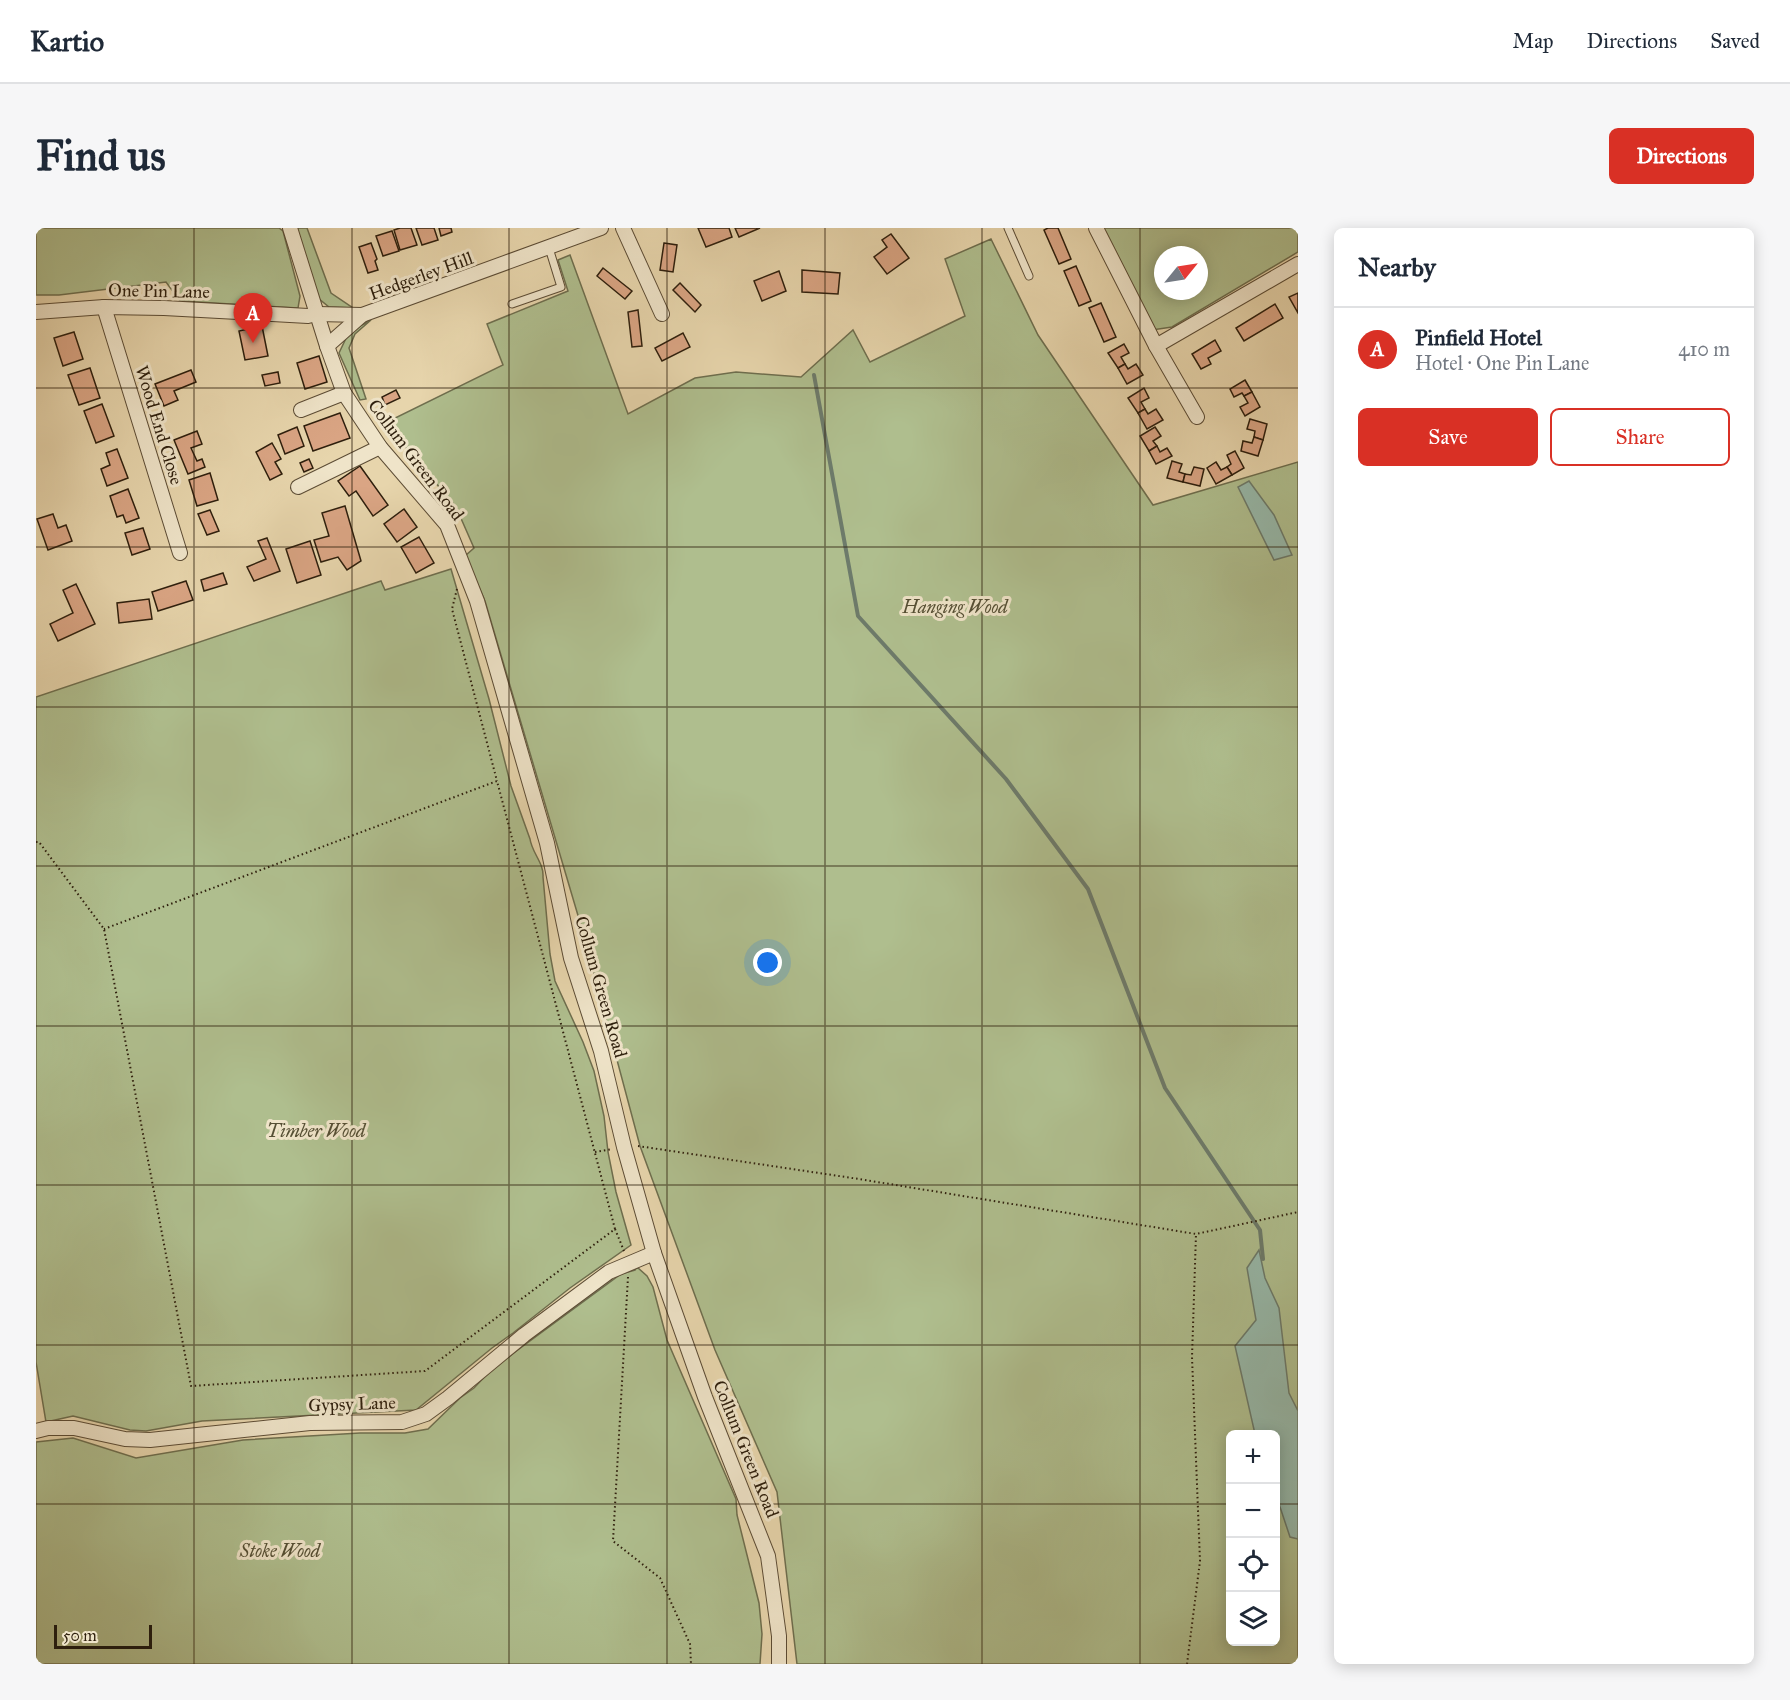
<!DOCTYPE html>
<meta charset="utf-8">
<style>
body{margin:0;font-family:"IM FELL Great Primer",serif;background:#f6f6f7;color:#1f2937}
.controls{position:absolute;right:18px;bottom:18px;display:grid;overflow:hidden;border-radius:9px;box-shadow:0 3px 15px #0003}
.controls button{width:54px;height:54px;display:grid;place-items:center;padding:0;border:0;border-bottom:2px solid #e0e1e3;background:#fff;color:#1f2937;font:30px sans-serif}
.compass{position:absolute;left:1118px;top:18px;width:54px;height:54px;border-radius:50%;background:#fff;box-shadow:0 3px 15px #0003;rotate:60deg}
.scale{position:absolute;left:18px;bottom:15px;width:98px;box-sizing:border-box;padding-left:6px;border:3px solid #2e1f0d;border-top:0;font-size:16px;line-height:21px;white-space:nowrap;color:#2e1f0d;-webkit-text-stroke:4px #efe4c9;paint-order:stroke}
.you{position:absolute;left:732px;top:735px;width:21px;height:21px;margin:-15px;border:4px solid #fff;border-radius:50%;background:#1a73e8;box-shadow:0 0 0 9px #1a73e833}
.badge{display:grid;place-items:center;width:39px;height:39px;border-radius:50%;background:#d93025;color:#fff;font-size:20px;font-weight:700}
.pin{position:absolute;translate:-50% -50px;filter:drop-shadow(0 2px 3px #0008)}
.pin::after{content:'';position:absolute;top:32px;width:21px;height:18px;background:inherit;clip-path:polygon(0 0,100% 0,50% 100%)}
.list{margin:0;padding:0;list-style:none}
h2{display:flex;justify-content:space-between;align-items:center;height:78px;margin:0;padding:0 24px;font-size:26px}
h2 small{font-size:20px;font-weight:400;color:#747a83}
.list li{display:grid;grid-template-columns:39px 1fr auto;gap:18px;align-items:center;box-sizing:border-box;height:84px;padding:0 24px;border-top:2px solid #e0e1e3}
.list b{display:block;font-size:22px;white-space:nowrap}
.list p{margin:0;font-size:20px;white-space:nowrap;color:#747a83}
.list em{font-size:20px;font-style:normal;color:#747a83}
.actions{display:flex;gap:12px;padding:18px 24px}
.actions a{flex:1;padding:14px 0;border:2px solid #d93025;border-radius:9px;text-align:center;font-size:21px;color:#d93025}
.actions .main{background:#d93025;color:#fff}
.icon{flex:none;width:33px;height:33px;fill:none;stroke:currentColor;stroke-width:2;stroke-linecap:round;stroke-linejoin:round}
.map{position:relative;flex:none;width:1262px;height:1436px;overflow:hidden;border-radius:9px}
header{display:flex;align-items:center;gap:36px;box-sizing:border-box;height:84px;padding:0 30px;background:#fff;border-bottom:2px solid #e0e1e3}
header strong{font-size:28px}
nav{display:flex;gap:33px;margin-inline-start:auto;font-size:21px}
.intro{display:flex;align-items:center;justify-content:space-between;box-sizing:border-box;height:144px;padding:0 36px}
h1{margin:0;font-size:42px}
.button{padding:15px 27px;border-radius:9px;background:#d93025;color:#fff;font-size:21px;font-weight:700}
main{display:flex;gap:36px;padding:0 36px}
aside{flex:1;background:#fff;border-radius:9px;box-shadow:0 3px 15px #0003}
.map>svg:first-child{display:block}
.green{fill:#afbe8e;stroke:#6e6e4e;stroke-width:1.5;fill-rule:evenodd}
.water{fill:#97b9aa;stroke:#6d7b6b;stroke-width:1.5}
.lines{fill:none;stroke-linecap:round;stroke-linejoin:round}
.stream{stroke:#6d7b6b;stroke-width:4}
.building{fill:#daa584;stroke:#2e1f0d;stroke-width:1.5}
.lane-casing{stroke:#5c4c35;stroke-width:9}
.street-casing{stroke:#5c4c35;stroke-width:16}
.path{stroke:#2e1f0d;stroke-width:2;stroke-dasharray:1.5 3;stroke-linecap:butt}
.lane{stroke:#efe4c9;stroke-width:7}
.street{stroke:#efe4c9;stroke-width:14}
.grid{fill:none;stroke:#2e1f0d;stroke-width:1.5;stroke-opacity:0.55}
.labels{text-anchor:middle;stroke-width:6;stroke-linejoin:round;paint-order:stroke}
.street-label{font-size:18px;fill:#2e1f0d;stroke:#efe4c9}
.park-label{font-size:18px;font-style:italic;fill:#554f34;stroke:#efe4c9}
</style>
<header>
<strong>Kartio</strong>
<nav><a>Map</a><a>Directions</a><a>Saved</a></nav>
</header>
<div class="intro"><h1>Find us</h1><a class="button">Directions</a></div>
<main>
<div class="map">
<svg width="1262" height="1436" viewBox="0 0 1262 1436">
<rect width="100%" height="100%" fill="#e7d5ac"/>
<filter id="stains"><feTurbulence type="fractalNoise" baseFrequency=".00333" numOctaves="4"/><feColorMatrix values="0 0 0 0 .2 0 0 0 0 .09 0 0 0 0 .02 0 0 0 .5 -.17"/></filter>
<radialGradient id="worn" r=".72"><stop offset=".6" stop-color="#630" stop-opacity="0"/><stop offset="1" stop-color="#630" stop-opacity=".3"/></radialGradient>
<!-- green -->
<g class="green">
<polygon points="0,0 243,0 247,3 264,68 262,80 144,73 130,54 23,67 0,67"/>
<polygon points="260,0 271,0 295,65 317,80 293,79 282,70"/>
<path d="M1064 0H1262V24L1136 99 1116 102ZM1127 27H1163V63H1127Z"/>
<path d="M955 11 1002 107 1117 277 1262 234V1436H761L741 1264 679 1122 604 918 546 701 449 373 429 328 438 320 420 279 349 195 467 137 451 96 532 63 522 32 534 27 592 186 659 150 700 144 765 149 817 102 834 134 929 88 909 31ZM1194 1206H1240V1414H1194Z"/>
<polygon points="335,92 319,106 313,120 330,171 324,172 303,125 313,104"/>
<path d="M415 341 453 471 475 558 494 611C496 625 508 635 507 649L514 726 519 753 547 814 558 843 568 888 572 924 580 964 595 1017 534 1060 477 1105 456 1120 380 1182 166 1193 110 1203 94 1202 37 1188 10 1194 0 1134V469L345 353 349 362Z"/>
<polygon points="601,1039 611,1048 617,1059 631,1112 700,1271 701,1287 723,1375 726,1406 724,1436 0,1436 0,1214 37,1210 100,1230 207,1212 324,1205 369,1205 392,1201 424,1170 438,1160 457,1140 585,1046 599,1042"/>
</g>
<!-- water -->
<g class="water">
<polygon points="1213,253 1238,287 1256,327 1238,332 1202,259"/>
<polygon points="1223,1022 1229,1050 1243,1080 1253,1165 1262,1183 1262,1311 1254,1309 1240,1267 1240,1206 1219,1206 1199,1118 1220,1092 1211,1040"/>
</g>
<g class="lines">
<!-- stream -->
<polyline class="stream" points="778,147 822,388 970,551 1052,661 1129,860 1224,1002 1227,1031"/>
</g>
<!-- building -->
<g class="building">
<polygon points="364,0 375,0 381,17 364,22 358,2"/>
<polygon points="380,0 398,0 402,12 386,17"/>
<polygon points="403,0 415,0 416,4 405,8"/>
<polygon points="662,0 693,0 696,9 670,19"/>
<polygon points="699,0 724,0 703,9"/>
<polygon points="1012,0 1022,0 1035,31 1023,36 1008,2"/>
<polygon points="356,3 363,23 347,28 340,8"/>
<polygon points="855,6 873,30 851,46 838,29 851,19 846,12"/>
<polygon points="335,15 341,31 339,33 342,42 332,45 323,19"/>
<polygon points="628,15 641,17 637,44 624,42"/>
<polygon points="1040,38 1055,73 1043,78 1028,43"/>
<polygon points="567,40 596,63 589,71 561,48"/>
<polygon points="766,42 804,45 802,66 766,64"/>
<polygon points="743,43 750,63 726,73 718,53"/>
<polygon points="644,55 665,77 659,84 637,62"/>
<polygon points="1262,65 1262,85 1253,69"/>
<polygon points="1065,75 1080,109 1068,114 1053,80"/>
<polygon points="1239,76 1247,90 1208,113 1200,100"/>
<polygon points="602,82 606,118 596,119 592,84"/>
<polygon points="226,98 232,128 209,132 203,103"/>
<polygon points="38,104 47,131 27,138 18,110"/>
<polygon points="647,105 654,119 626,133 619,120"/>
<polygon points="1179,112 1185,123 1172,130 1175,136 1165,141 1156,126"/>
<polygon points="1088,116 1093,125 1085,129 1089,136 1082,140 1072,125"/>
<polygon points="283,128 291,154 269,161 261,135"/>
<polygon points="1089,136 1092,141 1100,136 1107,147 1091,156 1082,140"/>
<polygon points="54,140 64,170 43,177 32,147"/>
<polygon points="155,142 160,154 138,163 142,172 128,178 119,156"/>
<polygon points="242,144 244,155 229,158 226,147"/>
<polygon points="1209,152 1216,164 1208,168 1206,165 1198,169 1194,161"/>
<polygon points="1108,160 1113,170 1105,174 1109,181 1102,185 1092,170"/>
<polygon points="360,162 364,170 349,177 346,169"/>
<polygon points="1216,164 1224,179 1209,188 1204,179 1212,175 1208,168"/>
<polygon points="66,176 78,208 60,215 48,183"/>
<polygon points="1109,181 1112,186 1120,181 1127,192 1111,201 1102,185"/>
<polygon points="304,185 314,210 277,223 268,198"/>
<polygon points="1214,191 1231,196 1227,212 1218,209 1219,203 1211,201"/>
<polygon points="261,199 268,218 249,226 242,207"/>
<polygon points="1119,199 1125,208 1117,213 1121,218 1113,223 1104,208"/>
<polygon points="161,203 166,216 155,220 161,233 166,231 169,239 152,246 138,212"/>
<polygon points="1218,209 1227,212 1222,228 1205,223 1207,213 1216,215"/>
<polygon points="236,215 245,231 239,234 246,246 234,252 220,224"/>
<polygon points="1121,218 1124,224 1131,220 1136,228 1120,236 1113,223"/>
<polygon points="81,221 92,250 71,258 65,241 74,237 70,225"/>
<polygon points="1199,223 1208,240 1196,247 1191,239 1195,236 1191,227"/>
<polygon points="273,231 277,240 268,244 264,235"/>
<polygon points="1136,233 1146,236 1143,244 1149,246 1147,254 1131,250"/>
<polygon points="1180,234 1185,242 1191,239 1196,247 1180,256 1171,240"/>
<polygon points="324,238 352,277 337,288 320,263 313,268 302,253"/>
<polygon points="1158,239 1168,241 1164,258 1147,254 1149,246 1155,247"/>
<polygon points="174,245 182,272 161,278 153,252"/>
<polygon points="92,261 103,290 90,295 87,287 81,289 74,268"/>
<polygon points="309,278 325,333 311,342 302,329 285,334 278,312 293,308 286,285"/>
<polygon points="368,281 381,299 361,314 348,296"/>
<polygon points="174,282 183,303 171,307 162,286"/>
<polygon points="17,286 22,300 30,297 36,313 12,322 1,291"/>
<polygon points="107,300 114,321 96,327 89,305"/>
<polygon points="383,309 398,335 380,345 365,319"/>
<polygon points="231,310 244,343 218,353 211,339 230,331 222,313"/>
<polygon points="274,313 285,347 261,355 250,321"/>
<polygon points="187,345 191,356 168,363 165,352"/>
<polygon points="150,353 157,372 122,383 116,364"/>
<polygon points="40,356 59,396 22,413 14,396 37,385 27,362"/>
<polygon points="113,371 116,391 83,395 81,375"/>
</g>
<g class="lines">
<!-- lane casing -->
<g class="lane-casing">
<g id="lane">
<polyline points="972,0 993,48"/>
<polyline points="476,76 525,59 513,20"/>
</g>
</g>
<!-- street casing -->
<g class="street-casing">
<g id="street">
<polyline points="254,0 291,118 308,165 344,219 411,297 441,373 511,615 535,730 565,823 588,919 618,1025 669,1169 732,1328 743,1408 743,1436"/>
<polyline points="587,0 626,86"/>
<polyline points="1060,0 1120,118 1161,189"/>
<polyline points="68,79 144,325"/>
<polyline points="0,84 68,79 128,80 272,88 281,86 326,87 565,0"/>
<polyline points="291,118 326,87"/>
<polyline points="1120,118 1262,36"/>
<polyline points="265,182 308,165"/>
<polyline points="262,259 344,219"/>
<polyline points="0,1203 12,1200 38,1200 89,1211 114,1212 274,1195 366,1194 390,1186 412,1170 488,1107 573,1044 618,1025"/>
</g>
</g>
<!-- path -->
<g class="path">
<polyline points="421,361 416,381 461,553"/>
<polyline points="0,614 3,614 68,701 155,1158 389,1143 579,1001 461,553 68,701"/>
<polyline points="602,918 823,951 1160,1006 1262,984"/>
<polyline points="559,924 576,921"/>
<polyline points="579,1001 588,1023"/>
<polyline points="592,1049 577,1313 624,1350 654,1416 655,1436"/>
<polyline points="1151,1436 1164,1333 1156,1129 1160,1006"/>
</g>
<!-- lane -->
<use href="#lane" class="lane"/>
<!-- street -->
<use href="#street" class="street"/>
</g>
<!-- grid -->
<path class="grid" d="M158 0V1436M316 0V1436M473 0V1436M631 0V1436M789 0V1436M946 0V1436M1104 0V1436M0 160H1262M0 319H1262M0 479H1262M0 638H1262M0 798H1262M0 957H1262M0 1117H1262M0 1276H1194M1240 1276H1262"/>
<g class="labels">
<!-- street labels -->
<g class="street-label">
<text transform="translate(385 48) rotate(-20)" y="6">Hedgerley Hill</text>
<text transform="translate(123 63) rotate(1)" y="6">One Pin Lane</text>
<text transform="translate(123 197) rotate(73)" y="6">Wood End Close</text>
<text transform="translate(380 232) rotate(53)" y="6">Collum Green Road</text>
<text transform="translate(565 759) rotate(74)" y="6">Collum Green Road</text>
<text transform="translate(316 1176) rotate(-2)" y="6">Gypsy Lane</text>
<text transform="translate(710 1221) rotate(68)" y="6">Collum Green Road</text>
</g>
<!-- park labels -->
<g class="park-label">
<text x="919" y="385">Hanging Wood</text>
<text x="280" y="909">Timber Wood</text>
<text x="244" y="1329">Stoke Wood</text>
</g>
</g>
<rect width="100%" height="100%" filter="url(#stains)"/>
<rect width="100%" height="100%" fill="url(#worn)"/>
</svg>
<div class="controls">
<button>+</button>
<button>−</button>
<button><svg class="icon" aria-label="locate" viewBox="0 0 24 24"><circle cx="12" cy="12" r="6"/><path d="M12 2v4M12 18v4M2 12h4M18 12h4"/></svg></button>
<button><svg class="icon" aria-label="layers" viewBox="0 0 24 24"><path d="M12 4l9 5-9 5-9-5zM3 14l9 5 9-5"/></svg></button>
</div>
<svg class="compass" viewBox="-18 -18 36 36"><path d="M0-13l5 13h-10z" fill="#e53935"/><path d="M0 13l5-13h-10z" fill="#747a83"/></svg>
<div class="scale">50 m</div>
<div class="you"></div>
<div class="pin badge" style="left:217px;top:115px">A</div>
</div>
<aside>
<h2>Nearby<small></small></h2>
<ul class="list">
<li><span class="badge">A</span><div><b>Pinfield Hotel</b><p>Hotel · One Pin Lane</p></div><em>410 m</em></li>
</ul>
<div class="actions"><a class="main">Save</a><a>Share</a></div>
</aside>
</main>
